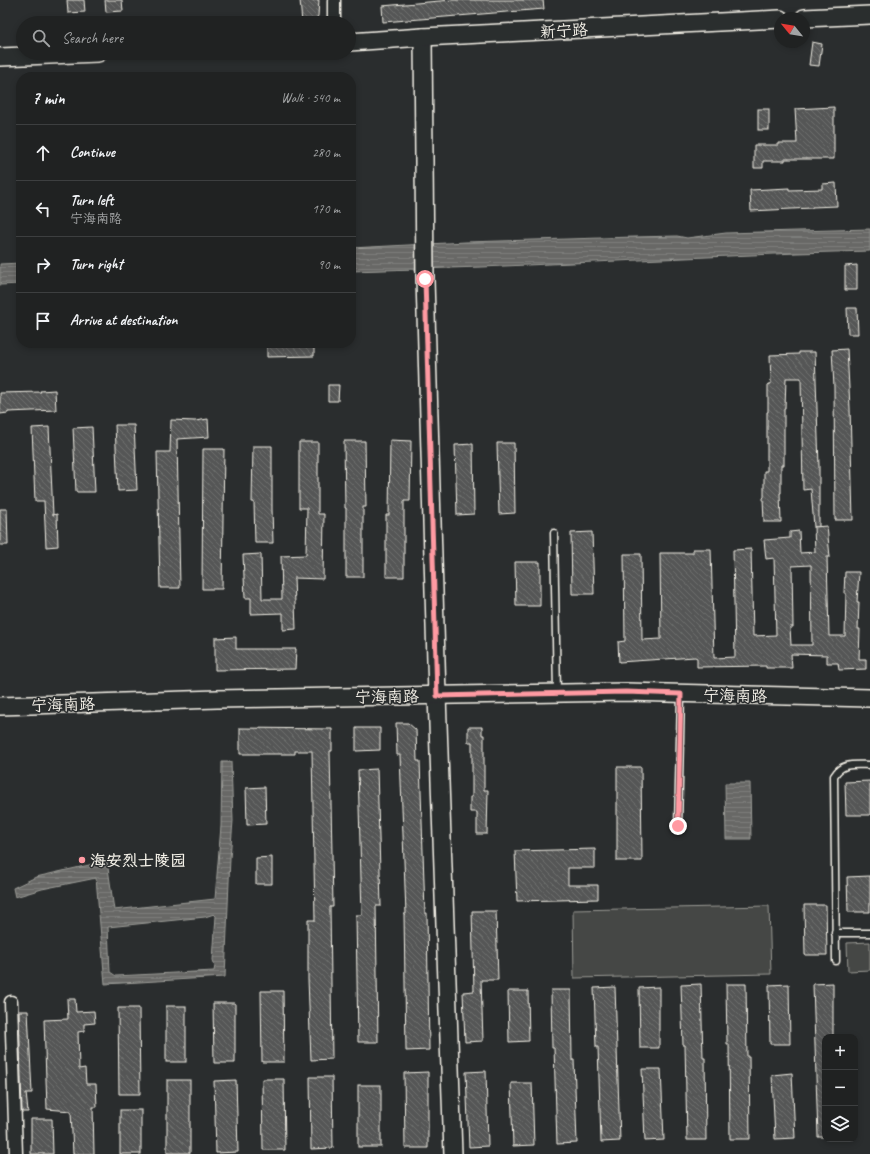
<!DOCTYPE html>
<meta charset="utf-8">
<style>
body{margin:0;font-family:Caveat,"LXGW WenKai TC",sans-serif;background:#282a2a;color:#f1f3f6}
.controls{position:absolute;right:12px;bottom:12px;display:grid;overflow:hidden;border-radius:8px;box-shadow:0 2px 6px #0003}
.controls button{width:36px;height:36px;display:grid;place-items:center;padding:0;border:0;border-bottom:1px solid #3d3f40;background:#202222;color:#f1f3f6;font:20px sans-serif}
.compass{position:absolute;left:774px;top:12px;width:36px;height:36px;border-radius:50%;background:#202222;box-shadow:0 2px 6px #0003;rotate:300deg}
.stop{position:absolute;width:12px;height:12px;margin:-9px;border:3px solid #ff9aa2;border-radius:50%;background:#fff}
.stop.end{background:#ff9aa2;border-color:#fff;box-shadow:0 1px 4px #0008}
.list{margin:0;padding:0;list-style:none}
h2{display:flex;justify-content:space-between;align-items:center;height:52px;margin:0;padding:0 16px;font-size:17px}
h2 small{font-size:13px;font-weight:400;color:#a2a4a5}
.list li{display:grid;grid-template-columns:26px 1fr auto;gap:12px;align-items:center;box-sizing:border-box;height:56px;padding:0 16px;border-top:1px solid #3d3f40}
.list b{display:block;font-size:15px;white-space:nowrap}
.list p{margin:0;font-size:13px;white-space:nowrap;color:#a2a4a5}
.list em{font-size:13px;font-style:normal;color:#a2a4a5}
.icon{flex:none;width:22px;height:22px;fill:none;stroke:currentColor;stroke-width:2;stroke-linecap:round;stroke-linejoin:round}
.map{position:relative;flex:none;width:870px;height:1154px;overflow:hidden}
.search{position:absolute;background:#202222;box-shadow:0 2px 6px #0003;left:16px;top:16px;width:340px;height:44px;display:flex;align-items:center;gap:10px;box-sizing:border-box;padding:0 14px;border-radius:22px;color:#a2a4a5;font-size:15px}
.panel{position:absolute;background:#202222;box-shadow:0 2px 6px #0003;left:16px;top:72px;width:340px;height:276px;border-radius:16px}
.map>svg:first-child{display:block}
.green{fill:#444645;stroke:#9c9c96}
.water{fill:url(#water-rules);stroke:#9f9f9a;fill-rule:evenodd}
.building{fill:url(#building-back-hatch);stroke:#f4f1e8;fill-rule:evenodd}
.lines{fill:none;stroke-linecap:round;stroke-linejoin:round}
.lane-casing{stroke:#f4f1e8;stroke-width:9}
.street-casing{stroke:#f4f1e8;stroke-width:15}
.secondary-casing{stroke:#f4f1e8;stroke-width:20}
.lane{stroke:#2a2d2e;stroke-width:6}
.street{stroke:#2a2d2e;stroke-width:12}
.secondary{stroke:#2a2d2e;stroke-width:17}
.route{stroke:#ff9aa2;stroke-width:5}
.poi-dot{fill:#ff9aa2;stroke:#2a2d2e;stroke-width:1.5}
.labels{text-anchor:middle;stroke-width:3;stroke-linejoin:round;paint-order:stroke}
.street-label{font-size:16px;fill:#f4f1e8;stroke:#2a2d2e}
.poi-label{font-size:16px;font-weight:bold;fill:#f4f1e8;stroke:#2a2d2e;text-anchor:start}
</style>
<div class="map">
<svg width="870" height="1154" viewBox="0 0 870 1154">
<defs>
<pattern id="water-rules" width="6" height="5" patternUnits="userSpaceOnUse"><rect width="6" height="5" fill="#676866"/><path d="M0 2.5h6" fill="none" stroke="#7d7e7c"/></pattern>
<pattern id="building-back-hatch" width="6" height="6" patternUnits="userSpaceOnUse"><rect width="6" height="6" fill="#555756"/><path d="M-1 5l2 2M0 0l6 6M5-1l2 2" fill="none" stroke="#6e706e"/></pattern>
</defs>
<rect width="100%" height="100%" fill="#2a2d2e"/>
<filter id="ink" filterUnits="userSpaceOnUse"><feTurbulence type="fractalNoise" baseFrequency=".025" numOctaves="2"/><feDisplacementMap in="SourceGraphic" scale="8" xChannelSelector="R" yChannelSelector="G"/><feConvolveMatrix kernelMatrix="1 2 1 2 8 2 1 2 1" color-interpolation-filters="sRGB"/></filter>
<g filter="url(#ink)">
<!-- green -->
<g class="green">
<polygon points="769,906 771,974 574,978 573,910"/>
<polygon points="870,942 870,970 848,971 847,943"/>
</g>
<!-- water -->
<g class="water">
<polygon points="870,229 870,251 797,253 482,267 351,271 351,248 466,242 635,237 677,236 687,238 726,233"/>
<polygon points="21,263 21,284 0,285 0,264"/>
<path d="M222 762H231L233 821 230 858 225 977 105 984 96 878 42 889 15 897 13 888 36 877 107 861 114 910 215 899 221 826ZM214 914 216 916 213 960 215 966 214 971 116 976 110 972 108 927 205 917Z"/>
<polygon points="725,783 750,783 751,839 726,839"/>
</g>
<!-- building -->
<g class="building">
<polygon points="67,0 84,0 85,12 68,13"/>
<polygon points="105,0 122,0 123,11 106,12"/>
<polygon points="300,0 319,0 318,16 313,23 302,23"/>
<polygon points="451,0 543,0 544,9 383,22 382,6"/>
<polygon points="812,42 822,44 819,66 809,65"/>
<polygon points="834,107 834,159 785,159 785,161 763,161 763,168 754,168 754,145 778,145 778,143 797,143 795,109"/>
<rect x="758" y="109" width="11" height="21"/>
<polygon points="836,183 837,206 812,207 812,208 751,211 750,190 789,188 789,190 822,189 822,184"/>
<polygon points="857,265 857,290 845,290 845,266"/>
<polygon points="847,308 857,308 858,334 848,334"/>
<polygon points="267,343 314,343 314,356 267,357"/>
<polygon points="847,349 850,408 853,520 835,520 834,387 832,350"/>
<polygon points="799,352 815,352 819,466 819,527 814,527 811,489 803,490 801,378 786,378 785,408 784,408 784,465 781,465 781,493 780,493 781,522 764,522 763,498 764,497 764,471 767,471 767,412 768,412 768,384 771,384 770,355 799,354"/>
<polygon points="328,385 339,385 338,401 328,401"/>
<polygon points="55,390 56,410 8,412 8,413 0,414 0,393 41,392 40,391"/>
<polygon points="208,419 209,437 177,439 180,588 160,588 157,452 170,452 171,420 195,421"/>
<polygon points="115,425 134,425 137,490 118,491"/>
<polygon points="49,427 53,515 57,514 58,546 46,547 44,501 35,501 32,428"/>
<polygon points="92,427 95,492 76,492 73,428"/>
<polygon points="390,440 411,441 410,501 404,501 404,577 386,577 386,515 389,515"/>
<polygon points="344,441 365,441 366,507 363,507 363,577 346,577 346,508 345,508"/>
<polygon points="299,442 318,442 318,514 324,514 323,579 294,578 296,629 283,630 283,613 251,614 251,598 245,598 243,555 261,554 262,599 282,599 281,556 306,555 307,508 299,508"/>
<polygon points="497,443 514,443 515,513 499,514"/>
<polygon points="473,444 474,514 457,515 455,445"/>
<polygon points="253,446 272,446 272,509 273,543 255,543 254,502 252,502"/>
<polygon points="203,449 224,449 222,589 202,589"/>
<polygon points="0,509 7,509 8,545 0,545"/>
<path d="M827 526 830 557H827L829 636H845L846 593H844L845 572H859L857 602H859L858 629H860L859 659H866V669L839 670 838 663H827V655L791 654 792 668H766V666L697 667V658L695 657 619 662 618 642 625 641 624 554H641L642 640 661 639 660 553H693V549H711L714 658 735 657 733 550 751 549 753 636 776 635 774 558 766 559 764 540 790 538V532L799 531 800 553 815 552 814 527ZM811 565 812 645H791L790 627H793L792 566Z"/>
<polygon points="592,532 594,594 572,594 571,533"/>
<polygon points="515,562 540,562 540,606 516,606"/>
<polygon points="236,637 236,649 296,649 295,669 215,670 215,638"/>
<polygon points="396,723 408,723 416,730 417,761 420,761 425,913 427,913 429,1050 406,1051 404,914 406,914 400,755 397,755"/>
<polygon points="468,727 482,727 482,735 484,735 484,790 488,790 487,834 477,834 477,812 470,812 470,797 472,797 472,742 468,742"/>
<polygon points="240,728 332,729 332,751 330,751 333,907 330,907 332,1059 311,1060 308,979 308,920 315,920 312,751 295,751 295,754 240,754"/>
<polygon points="356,728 380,728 380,750 356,751"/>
<polygon points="617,767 641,767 642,861 617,861"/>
<polygon points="377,769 381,906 376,906 378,1042 358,1042 356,915 362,915 358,770"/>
<polygon points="870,781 870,815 846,815 845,782"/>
<polygon points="265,787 266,824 247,825 246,788"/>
<polygon points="595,849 595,868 568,868 568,885 598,885 598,899 517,901 515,851"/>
<polygon points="272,857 272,884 256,884 256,858"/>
<polygon points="870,876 870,912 848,912 847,877"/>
<polygon points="804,905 826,905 827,955 805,955"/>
<polygon points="472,911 496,911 498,980 481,980 483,1041 465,1042 463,992 474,991"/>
<polygon points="833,983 833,1037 825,1037 825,1137 818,1137 813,984"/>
<polygon points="701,984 703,1058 705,1058 706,1140 687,1140 685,1045 683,1045 681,985"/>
<polygon points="726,984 746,984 747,1057 749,1057 750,1139 730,1139 729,1044 727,1044"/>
<polygon points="789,984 790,1044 770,1044 769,985"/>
<polygon points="615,987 620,1141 601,1142 598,1047 596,1047 594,988"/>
<polygon points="659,987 659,1048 640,1048 639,988"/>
<polygon points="551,990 571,990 572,1060 574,1060 577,1143 557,1144 554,1048 552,1048"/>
<polygon points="261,991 283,991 284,1062 262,1062"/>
<polygon points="508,991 528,991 529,1041 509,1042"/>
<polygon points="67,999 75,999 76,1012 94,1011 95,1023 84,1024 84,1031 78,1032 79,1069 85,1068 86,1084 96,1084 97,1107 93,1107 94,1154 73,1154 71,1111 47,1109 44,1020 68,1019"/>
<polygon points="213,1003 235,1003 235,1063 214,1063"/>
<rect x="166" y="1006" width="20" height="56"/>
<polygon points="118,1008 139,1008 140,1094 119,1094"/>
<polygon points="19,1011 28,1011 32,1093 26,1093 28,1112 22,1112"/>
<polygon points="642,1069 661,1069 664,1140 645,1141"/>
<polygon points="486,1071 488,1146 469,1147 466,1072"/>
<polygon points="428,1072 428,1148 405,1148 404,1073"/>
<polygon points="792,1073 795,1138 775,1139 772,1075"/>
<polygon points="310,1077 332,1077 333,1148 311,1149"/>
<polygon points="262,1079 284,1079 285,1150 263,1150"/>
<rect x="167" y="1080" width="23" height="73"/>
<polygon points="236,1080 238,1152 216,1153 214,1081"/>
<polygon points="511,1083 532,1083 534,1145 513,1146"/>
<rect x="358" y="1085" width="23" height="62"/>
<rect x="120" y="1110" width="21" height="44"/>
<polygon points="31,1119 52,1119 53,1154 31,1154"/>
</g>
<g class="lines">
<!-- lane casing -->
<g class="lane-casing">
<g id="lane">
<polyline points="554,533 557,693"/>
<polyline points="678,827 681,694"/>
<polyline points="835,933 870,933"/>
<path d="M836 961 834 776C842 762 855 765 870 765"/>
</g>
</g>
<!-- street casing -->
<g class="street-casing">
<g id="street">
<polyline points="334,23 334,0"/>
<polyline points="11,1002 16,1154"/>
</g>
</g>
<!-- secondary casing -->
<g class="secondary-casing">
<g id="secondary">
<polyline points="804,18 870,15"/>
<polyline points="423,37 425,279 437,695 453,1154"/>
<polyline points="349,42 423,37 780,19"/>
<polyline points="0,57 98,53"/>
<polyline points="0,706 217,699 626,692 870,698"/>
</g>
</g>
<!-- lane -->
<use href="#lane" class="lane"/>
<!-- street -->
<use href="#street" class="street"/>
<!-- secondary -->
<use href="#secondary" class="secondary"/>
</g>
</g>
<g class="lines" filter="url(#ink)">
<!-- route -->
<polyline class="route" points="425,279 437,696 626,692 681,694 678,826"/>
</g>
<!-- markers -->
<circle class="poi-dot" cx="82" cy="860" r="4"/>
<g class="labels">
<!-- street labels -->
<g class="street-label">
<text transform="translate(564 30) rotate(-3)" y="6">新宁路</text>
<text transform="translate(735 695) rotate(1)" y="6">宁海南路</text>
<text transform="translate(387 696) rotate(-1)" y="6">宁海南路</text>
<text transform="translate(63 704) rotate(-2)" y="6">宁海南路</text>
</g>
<!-- poi labels -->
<g class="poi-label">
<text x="90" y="866">海安烈士陵园</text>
</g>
</g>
</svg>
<div class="controls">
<button>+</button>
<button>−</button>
<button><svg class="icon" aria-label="layers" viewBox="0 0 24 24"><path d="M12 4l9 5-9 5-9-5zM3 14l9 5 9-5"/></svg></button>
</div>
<svg class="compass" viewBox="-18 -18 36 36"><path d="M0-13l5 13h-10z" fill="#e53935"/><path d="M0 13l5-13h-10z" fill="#a2a4a5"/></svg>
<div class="stop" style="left:425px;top:279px"></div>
<div class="stop end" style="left:678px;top:826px"></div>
<div class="search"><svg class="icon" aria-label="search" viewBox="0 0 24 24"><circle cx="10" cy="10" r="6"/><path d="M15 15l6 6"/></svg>Search here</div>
<section class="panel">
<h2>7 min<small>Walk · 540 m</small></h2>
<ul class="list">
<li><svg class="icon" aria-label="ahead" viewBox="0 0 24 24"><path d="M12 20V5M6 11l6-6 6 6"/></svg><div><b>Continue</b></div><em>280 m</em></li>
<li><svg class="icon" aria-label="left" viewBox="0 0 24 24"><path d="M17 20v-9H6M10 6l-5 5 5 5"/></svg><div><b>Turn left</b><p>宁海南路</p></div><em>170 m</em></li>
<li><svg class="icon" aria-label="right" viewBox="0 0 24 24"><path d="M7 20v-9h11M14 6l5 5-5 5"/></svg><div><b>Turn right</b></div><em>90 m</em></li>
<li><svg class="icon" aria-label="arrive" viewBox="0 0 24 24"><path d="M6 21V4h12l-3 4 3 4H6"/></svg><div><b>Arrive at destination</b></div></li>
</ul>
</section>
</div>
